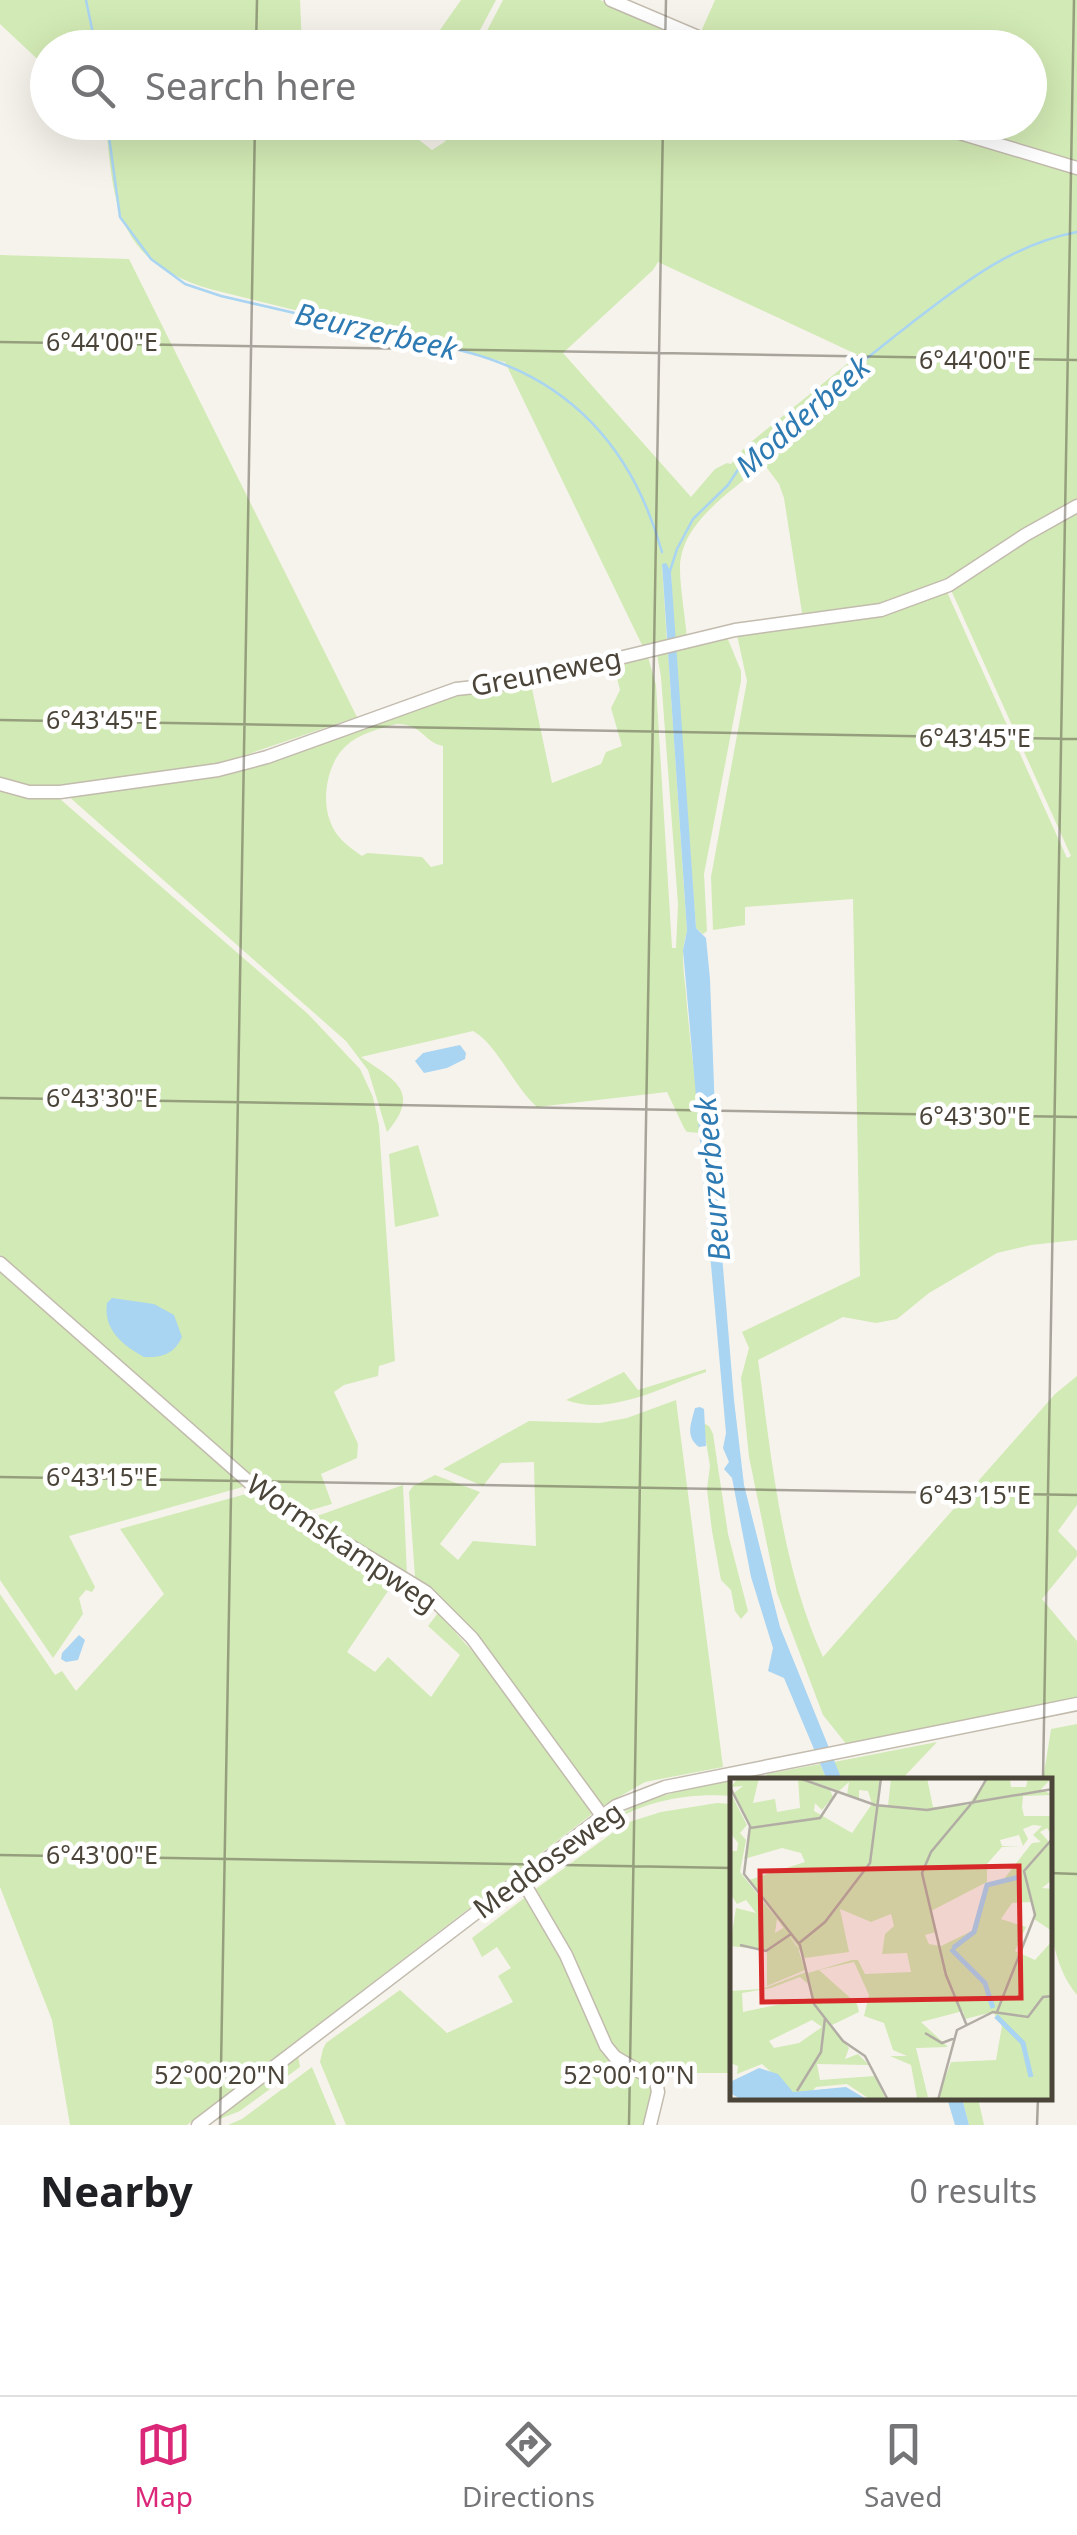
<!DOCTYPE html>
<meta charset="utf-8">
<style>
body{margin:0;font-family:"Noto Sans",sans-serif;background:#f2f2f2;color:#202124}
.list{margin:0;padding:0;list-style:none}
h2{display:flex;justify-content:space-between;align-items:center;height:130px;margin:0;padding:0 40px;font-size:42px}
h2 small{font-size:32px;font-weight:400;color:#757577}
.icon{flex:none;width:55px;height:55px;fill:none;stroke:currentColor;stroke-width:2;stroke-linecap:round;stroke-linejoin:round}
.map{position:relative;flex:none;width:1077px;height:2125px;overflow:hidden}
.search{position:absolute;background:#fff;box-shadow:0 10px 40px #0002;left:30px;right:30px;top:30px;height:110px;display:flex;align-items:center;gap:25px;box-sizing:border-box;padding:0 35px;border-radius:55px;color:#757577;font-size:38px}
.sheet{height:270px;background:#fff}
nav{display:flex;justify-content:space-around;align-items:center;box-sizing:border-box;height:140px;border-top:2px solid #e0e0e0;background:#fff;font-size:28px;color:#757577}
nav a{display:grid;justify-items:center;gap:5px}
nav .on{color:#db2777}
.map>svg:first-child{display:block}
.green{fill:#d2eab5;fill-rule:evenodd}
.water{fill:#a9d4f2}
.lines{fill:none;stroke-linecap:round;stroke-linejoin:round}
.stream{stroke:#a9d4f2;stroke-width:2.5}
.minor-casing{stroke:#c2bbae;stroke-width:15}
.minor{stroke:#fff;stroke-width:12}
.ticks{fill:none;stroke:#4b4439;stroke-width:2.5;stroke-opacity:0.45}
.labels{text-anchor:middle;stroke-width:9;stroke-linejoin:round;paint-order:stroke}
.street-label{font-size:28px;fill:#4b4439;stroke:#fff}
.water-label{font-size:30px;font-style:italic;fill:#2e7ab2;stroke:#fff}
.inset-river{fill:none;stroke:#a9d4f2;stroke-width:5}
.inset-road{fill:none;stroke:#b2ada4;stroke-width:2.5}
.view{fill:#d62828;fill-opacity:0.15;stroke:#d62828;stroke-width:5}
.inset-edge{fill:none;stroke:#4b4439;stroke-width:5}
.ticks-label{font-size:25px;text-anchor:middle;fill:#4b4439;stroke:#fff;stroke-width:9;stroke-linejoin:round;paint-order:stroke}
</style>
<div class="map">
<svg width="1077" height="2125" viewBox="0 0 1077 2125">
<rect width="100%" height="100%" fill="#f6f3ec"/>
<!-- green -->
<g class="green">
<polygon points="0,0 300,0 302,47 48,48 47,68 0,24"/>
<polygon points="461,0 496,0 471,47 428,47"/>
<polygon points="503,0 600,0 710,47 478,48"/>
<polygon points="715,0 1077,0 1077,166 929,123 1030,122 1030,48 733,48 700,34"/>
<path d="M907 122 1077 172V503L923 598 803 619 784 498 779 484 764 464C733 490 681 522 680 567 680 590 685 615 687 639L675 641 671 572 662 565 667 642 643 647 505 362 210 289C119 263 113 207 106 123H397L432 150 446 141 423 126 426 123ZM658 262 858 355 746 446 731 464 727 463 715 469 691 497 563 353 653 270Z"/>
<polygon points="0,255 129,259 357,717 216,765 40,789 0,781"/>
<path d="M1077 511V1240L1031 1245 997 1253 929 1293 897 1319 876 1323 843 1317 758 1360C772 1460 781 1565 823 1657L1055 1394 1077 1376V1505L1058 1531 1077 1551V1556L1042 1599 1077 1641V1698L847 1745 823 1715 777 1593 749 1457 741 1378 749 1348 742 1332 860 1276 853 899 745 907V925L713 930 711 877 747 681 737 635 892 613 947 592 1067 858 1071 856 951 590Z"/>
<polygon points="727,637 741,671 741,681 704,874 707,931 703,934 696,928 675,649"/>
<path d="M668 651 687 932C680 951 684 973 686 993 689 1040 697 1086 701 1133L687 1132 684 1128 667 1092 537 1107C514 1087 497 1044 473 1031L361 1057C394 1080 422 1091 387 1132L368 1070 346 1041 67 795 170 783 437 699 531 684 552 783 601 764 606 752 622 746 611 708 620 690 614 666 648 657 656 685 672 948H676L678 904 661 677 657 654ZM397 724C424 725 422 741 443 746V864L431 867 422 857 367 853 362 856C349 847 335 837 330 821 321 799 328 761 346 746 358 734 381 728 397 724Z"/>
<path d="M0 790C21 797 42 792 60 799L308 1014 360 1069 373 1097 379 1126 395 1361 379 1366 378 1376 344 1385 334 1392 358 1444 357 1458 321 1474 332 1504 304 1512 263 1487 0 1255Z"/>
<polygon points="418,1145 439,1216 395,1227 389,1154"/>
<polygon points="0,1270 246,1486 69,1536 95,1587 92,1592 86,1590 79,1598 83,1614 53,1658 0,1580"/>
<path d="M706 1369V1372C664 1386 610 1417 566 1400L624 1372 638 1390Z"/>
<polygon points="676,1400 723,1767 645,1782 603,1806 415,1577 409,1492 413,1486 435,1475 480,1492 440,1544 458,1560 473,1541 536,1546 534,1462 501,1463 483,1486 443,1469 529,1421 600,1423 627,1418"/>
<polygon points="703,1423 709,1426 713,1434 728,1534 748,1611 741,1619 735,1611 731,1590 721,1580 712,1531 707,1489 710,1466"/>
<polygon points="403,1485 407,1575 309,1519"/>
<polygon points="253,1492 404,1585 400,1594 390,1588 347,1652 375,1672 388,1657 431,1697 460,1655 428,1626 438,1613 481,1661 592,1814 187,2125 70,2125 52,2020 0,1887 0,1594 55,1675 62,1671 76,1691 164,1594 120,1529"/>
<path d="M1077 1724V1995C1035 1946 1050 1842 1050 1780H1043L1051 1729Z"/>
<polygon points="937,1742 901,1780 842,1780 834,1762"/>
<polygon points="820,1764 827,1780 765,1780 767,1774"/>
<path d="M732 1780V1796C689 1793 647 1800 610 1823L609 1821C647 1796 688 1788 732 1780Z"/>
<polygon points="717,1803 732,1804 732,2073 651,2073 618,2057 533,1891 626,1823 661,1812"/>
<polygon points="527,1896 556,1947 601,2043 650,2080 654,2090 647,2125 346,2125 320,2062 323,2049 326,2043 400,1990 447,2033 513,2002 498,1976 511,1968 497,1947 482,1957 472,1938"/>
<polygon points="298,2056 300,2067 240,2111 212,2122"/>
<polygon points="312,2067 336,2125 228,2125 242,2119"/>
<polygon points="962,2098 978,2098 984,2125 969,2125"/>
</g>
<!-- water -->
<g class="water">
<polygon points="666,563 671,572 696,928 706,938 710,979 719,1219 734,1400 744,1485 780,1627 842,1780 827,1780 784,1678 768,1671 773,1648 751,1577 732,1478 724,1469 729,1462 723,1448 726,1433 683,950 687,931 662,564"/>
<polygon points="460,1045 466,1053 465,1059 447,1068 424,1073 415,1061 423,1053"/>
<path d="M112 1298 154 1304 174 1315 182 1337C174 1354 162 1358 144 1357 122 1345 103 1329 107 1303Z"/>
<path d="M700 1407 704 1409 706 1446 699 1447C685 1436 691 1424 695 1408Z"/>
<polygon points="79,1635 85,1640 78,1660 66,1662 61,1659 62,1653"/>
<polygon points="947,2098 962,2098 969,2125 955,2125"/>
</g>
<g class="lines">
<!-- stream -->
<g class="stream">
<polyline points="86,0 96,48"/>
<path d="M107 122 120 217 151 259 185 284 221 296C279 309 336 323 394 336 428 344 465 349 498 362 586 395 637 463 662 552"/>
<path d="M670 571 677 549 693 519 728 485 745 459 763 442C812 403 860 363 909 325 962 284 1010 245 1077 232"/>
</g>
<!-- minor casing -->
<g class="minor-casing">
<g id="minor">
<polyline points="611,0 724,48"/>
<polyline points="923,122 1077,168"/>
<polyline points="0,784 29,792 60,792 218,770 267,757 456,689 520,682 735,630 881,610 949,585 1025,535 1077,506"/>
<polyline points="0,1263 257,1489 426,1592 472,1638 603,1817"/>
<polyline points="521,1878 566,1955 606,2046 615,2057 656,2081 658,2092 650,2125"/>
<polyline points="198,2125 616,1806 665,1787 1077,1704"/>
</g>
</g>
<!-- minor -->
<use href="#minor" class="minor"/>
</g>
<!-- ticks -->
<path class="ticks" d="M256 48 257 0M665 48 666 0M0 342 1077 360M0 720 1077 739M0 1098 1077 1117M0 1477 1077 1495M1043 1780 1074 0M0 1855 732 1868M1050 1873 1077 1874M220 2125 255 122M629 2125 663 122M1037 2125 1038 2098"/>
<g class="labels">
<!-- street labels -->
<g class="street-label">
<text transform="translate(546 672) rotate(-11)" y="10">Greuneweg</text>
<text transform="translate(342 1543) rotate(34)" y="10">Wormskampweg</text>
<text transform="translate(548 1860) rotate(-36)" y="10">Meddoseweg</text>
</g>
<!-- water labels -->
<g class="water-label">
<text transform="translate(376 332) rotate(13)" y="10">Beurzerbeek</text>
<text transform="translate(803 417) rotate(-41)" y="10">Modderbeek</text>
<text transform="translate(713 1179) rotate(-95)" y="10">Beurzerbeek</text>
</g>
</g>
<!-- overview -->
<g transform="translate(730 1778)">
<rect width="322" height="322" fill="#f6f3ec"/>
<path d="M8 0H29L23 25 45 21 47 34 70 30 68 0 100 12 103 19 92 32 85 25 84 33 122 55 142 26 138 13 129 12V21L117 17 119 4 109 13 72 0H150L147 27 158 28 161 0H197L203 29 238 27 258 0H280L281 9H296L298 0H322L311 11 322 17 293 18 292 29 294 38H322V57L317 50 310 54 322 67V102L312 110 322 111V153L304 141 302 124 282 125 271 141 296 149 285 173 305 182 322 163V322H191L208 319 221 284 266 282 272 248 263 234 235 241 233 233 191 244 218 269 186 270 198 319 187 320 181 287 160 278H177L163 272 154 245 134 238 139 217 124 184 89 192 127 226 129 234 102 247 84 225 78 195 122 182H128L135 196 181 194 177 175 152 176 155 156 164 148 161 136 141 144 110 131 119 174 75 180 19 102 75 84 71 75 52 70 14 81 21 47 4 15 13 8 1 9ZM303 47 312 48 303 57 311 64 302 65 274 101 255 110 246 151 211 168 199 166 195 157 206 154 201 133 257 104V86L272 69 289 68H272L270 62 289 57 293 68 298 61 293 51ZM0 14 17 47 10 55 16 62 10 94 47 141 45 155 53 150 67 167 75 192 37 208V172L0 168 6 130 26 135 16 122 7 126 0 115V73H7L8 65 2 57 0 69ZM76 194 78 206 70 199 41 210 12 215 13 234 80 220 119 270 115 281 128 276 139 287 87 286 90 302 145 298 156 322H141L117 306 86 309 78 318 63 314 32 286 7 296 8 288 0 285V213L32 211ZM82 242 92 249 69 265 44 270 39 263Z" fill="#d2eab5" fill-rule="evenodd"/>
<path d="M29 290 48 296 63 314 116 309 138 322H12L0 315V304Z" fill="#a9d4f2"/>
<path class="inset-river" d="M223 170 244 154 257 107 289 99M221 171 255 205 263 230M266 238 293 265 301 299"/>
<path class="inset-road" d="M69 0 145 27 197 32 323 11M0 9 20 48 14 96 70 167 84 226 113 263 135 278 158 322M242 26 257 0M20 50 90 40 107 14M68 166 95 144 140 85 151 0M10 167 36 173 61 156M267 234 305 137 294 93 323 60M237 248 216 197 192 95 201 74 241 26M195 255 212 265 225 260M67 313 91 274 95 240M208 322 227 252 263 234 298 239 313 219 323 218"/>
<path class="view" d="M289 88 291 220 32 224 30 93Z"/>
<rect width="322" height="322" class="inset-edge"/>
</g>
<g class="ticks-label">
<text x="102" y="351">6°44'00"E</text>
<text x="975" y="369">6°44'00"E</text>
<text x="102" y="729">6°43'45"E</text>
<text x="975" y="747">6°43'45"E</text>
<text x="102" y="1107">6°43'30"E</text>
<text x="975" y="1125">6°43'30"E</text>
<text x="102" y="1486">6°43'15"E</text>
<text x="975" y="1504">6°43'15"E</text>
<text x="102" y="1864">6°43'00"E</text>
<text x="220" y="2084">52°00'20"N</text>
<text x="629" y="2084">52°00'10"N</text>
</g>
</svg>
<div class="search"><svg class="icon" aria-label="search" viewBox="0 0 24 24"><circle cx="10" cy="10" r="6"/><path d="M15 15l6 6"/></svg>Search here</div>
</div>
<section class="sheet">
<h2>Nearby<small>0 results</small></h2>
<ul class="list">
</ul>
</section>
<nav>
<a class="on"><svg class="icon" aria-label="map" viewBox="0 0 24 24"><path d="M3 6l6-2 6 2 6-2v14l-6 2-6-2-6 2zM9 4v14M15 6v14"/></svg>Map</a>
<a><svg class="icon" aria-label="directions" viewBox="0 0 24 24"><path d="M12 3l9 9-9 9-9-9zM9 14v-3h6M13 9l2 2-2 2"/></svg>Directions</a>
<a><svg class="icon" aria-label="saved" viewBox="0 0 24 24"><path d="M7 4h10v16l-5-4-5 4z"/></svg>Saved</a>
</nav>
